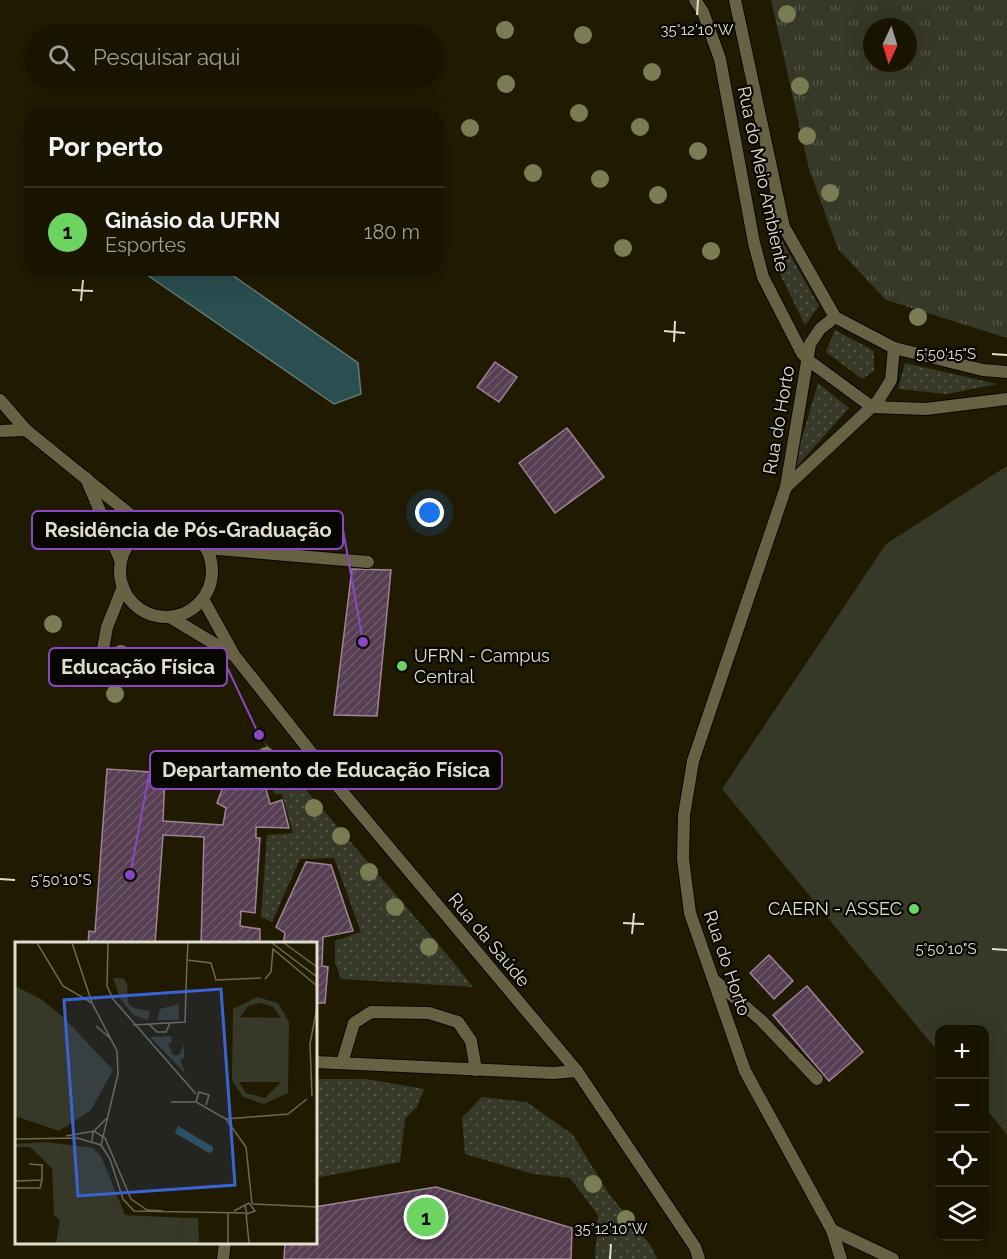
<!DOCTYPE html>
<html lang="pt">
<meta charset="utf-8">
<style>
body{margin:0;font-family:Raleway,sans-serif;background:#211d0a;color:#f1f3f6}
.controls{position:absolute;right:18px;bottom:18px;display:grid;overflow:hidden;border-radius:12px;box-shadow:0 6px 24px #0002}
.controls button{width:54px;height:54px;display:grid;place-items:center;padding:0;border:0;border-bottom:2px solid #363322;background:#181400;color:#f1f3f6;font:30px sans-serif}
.compass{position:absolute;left:863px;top:18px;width:54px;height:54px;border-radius:50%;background:#181400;box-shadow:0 6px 24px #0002;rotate:184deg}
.you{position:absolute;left:430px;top:513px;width:21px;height:21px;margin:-15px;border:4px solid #fff;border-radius:50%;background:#1a73e8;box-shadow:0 0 0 9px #1a73e833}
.badge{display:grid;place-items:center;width:39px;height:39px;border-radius:50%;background:#6dd361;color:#111;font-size:20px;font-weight:700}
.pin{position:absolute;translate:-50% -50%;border:3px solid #fff;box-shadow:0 2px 6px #0006}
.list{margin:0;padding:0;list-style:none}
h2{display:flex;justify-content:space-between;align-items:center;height:78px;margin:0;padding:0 24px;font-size:26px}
h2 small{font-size:20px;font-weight:400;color:#9f9e99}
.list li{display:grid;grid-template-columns:39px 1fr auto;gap:18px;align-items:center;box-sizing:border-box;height:90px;padding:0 24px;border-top:2px solid #363322}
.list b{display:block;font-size:22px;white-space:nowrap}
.list p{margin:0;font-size:20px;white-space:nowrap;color:#9f9e99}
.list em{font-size:20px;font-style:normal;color:#9f9e99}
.icon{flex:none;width:33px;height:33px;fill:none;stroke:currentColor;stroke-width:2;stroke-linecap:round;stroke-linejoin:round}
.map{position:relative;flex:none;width:1007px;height:1259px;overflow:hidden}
.search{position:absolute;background:#181400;box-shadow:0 6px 24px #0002;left:24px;top:24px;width:420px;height:66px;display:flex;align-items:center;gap:15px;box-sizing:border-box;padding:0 21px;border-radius:33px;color:#9f9e99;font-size:22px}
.panel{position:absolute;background:#181400;box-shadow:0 6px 24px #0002;left:24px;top:108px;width:420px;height:168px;border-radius:18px}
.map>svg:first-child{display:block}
.grass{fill:url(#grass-tufts);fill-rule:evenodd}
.park{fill:url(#park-dots)}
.pitch{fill:#363927}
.water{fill:#2b4e51;stroke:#627976;stroke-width:1.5}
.building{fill:url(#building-hatch);stroke:#9e8399;stroke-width:1.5}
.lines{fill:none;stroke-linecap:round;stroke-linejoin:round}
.service-casing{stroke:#0a0500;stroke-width:14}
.service{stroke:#676244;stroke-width:12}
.tree{fill:#7a7c54}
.ticks{fill:none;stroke:#e1decd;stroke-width:2}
.poi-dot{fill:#6dd361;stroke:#070600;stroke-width:2}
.labels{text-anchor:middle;stroke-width:4.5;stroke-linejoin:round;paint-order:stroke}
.street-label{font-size:18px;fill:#e1decd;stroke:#070600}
.poi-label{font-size:18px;fill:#e1decd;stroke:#070600;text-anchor:start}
.inset-road{fill:none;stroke:#6d6952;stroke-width:1.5}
.view{fill:#3a64d6;fill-opacity:0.15;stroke:#3a64d6;stroke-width:3}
.inset-edge{fill:none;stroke:#e1decd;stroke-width:3}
.ticks-label{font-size:15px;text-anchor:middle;fill:#e1decd;stroke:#070600;stroke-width:4.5;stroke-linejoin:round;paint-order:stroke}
.leader{fill:none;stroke:#8a47c1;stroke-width:2}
.callout-dot{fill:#8a47c1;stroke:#070600;stroke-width:2}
.callout{fill:#070600;stroke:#8a47c1;stroke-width:2}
.callout-label{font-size:20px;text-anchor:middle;font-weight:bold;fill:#e1decd}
</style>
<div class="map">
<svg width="1007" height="1259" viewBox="0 0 1007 1259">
<defs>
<pattern id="grass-tufts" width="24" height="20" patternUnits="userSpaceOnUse" patternTransform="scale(1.5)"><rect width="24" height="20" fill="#363927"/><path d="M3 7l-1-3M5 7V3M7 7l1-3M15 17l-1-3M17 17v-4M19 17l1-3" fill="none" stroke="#535545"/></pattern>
<pattern id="park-dots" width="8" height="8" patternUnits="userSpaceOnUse" patternTransform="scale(1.5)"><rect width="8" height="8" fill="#363927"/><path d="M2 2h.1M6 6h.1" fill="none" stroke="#535545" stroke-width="1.8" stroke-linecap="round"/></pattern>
<pattern id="building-hatch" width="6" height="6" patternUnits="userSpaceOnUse" patternTransform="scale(1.5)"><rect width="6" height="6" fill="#563f52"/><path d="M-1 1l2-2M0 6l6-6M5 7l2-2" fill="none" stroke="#6e5a6a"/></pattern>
</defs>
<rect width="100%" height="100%" fill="#201b00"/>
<!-- grass -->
<path class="grass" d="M771 0H1007V338L886 300 838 249 809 169ZM872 27H908V63H872Z"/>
<!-- park -->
<g class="park">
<polygon points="763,216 780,237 819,306 805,325 772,258"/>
<polygon points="835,330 874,351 874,371 862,379 826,352"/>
<polygon points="905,363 997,384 947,394 898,389"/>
<polygon points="818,383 849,408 792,472"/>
<polygon points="265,742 450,958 473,987 341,979 335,963 335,941 361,932 334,858 300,859 272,922 261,917 267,835 293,833 282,794 274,794"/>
<polygon points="315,1079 366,1079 424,1089 417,1107 405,1119 400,1162 315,1178"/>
<polygon points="482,1097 527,1102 573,1135 609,1194 651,1246 657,1259 595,1259 598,1215 570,1178 533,1174 465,1154 462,1118"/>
</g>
<!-- pitch -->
<polygon class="pitch" points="1007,466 1007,1135 985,1107 984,1030 940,1030 939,1053 722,789 886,544"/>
<!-- water -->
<polygon class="water" points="140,270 225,270 358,363 361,394 334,404"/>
<!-- building -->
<g class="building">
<polygon points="495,362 517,377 499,402 477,387"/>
<polygon points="567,428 604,477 555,513 519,463"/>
<polygon points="352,569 391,570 377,716 334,715"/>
<polygon points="236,753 257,756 270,804 282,800 289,828 256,827 256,838 260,838 255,913 241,911 240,926 260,929 260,944 201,944 204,837 163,835 155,944 88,944 89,931 95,932 107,769 165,773 163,821 223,825 226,808 217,803"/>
<polygon points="306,862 331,865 353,931 323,937 322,966 328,967 325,1003 315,1003 315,944 283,944 285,933 276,927"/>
<polygon points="769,955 793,981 774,999 750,973"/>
<polygon points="807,986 863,1052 829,1081 773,1015"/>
<polygon points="436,1187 572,1228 571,1259 284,1259 285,1242 315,1242 315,1207"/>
</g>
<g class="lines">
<!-- service casing -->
<g class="service-casing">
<g id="service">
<polyline points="695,0 703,12 720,59 754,243 763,277 802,353 808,360 872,407 926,409 1007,399"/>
<polyline points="735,0 784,227 835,317 894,348 983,370 1007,372"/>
<polyline points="835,317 820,329 810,344 786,487 693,761 684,815 683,859 690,913 745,1071 832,1230 893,1259"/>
<polyline points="0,400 26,430 148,529"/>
<polyline points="0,431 26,430"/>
<polyline points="86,478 121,562"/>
<polyline points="786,487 878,401 891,380 894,348"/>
<circle cx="166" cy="571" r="46"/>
<polyline points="206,548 368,562"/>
<polyline points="203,599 234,655 340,789 577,1071 695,1247 699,1259"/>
<polyline points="170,617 233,655"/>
<polyline points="102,655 107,627 123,587"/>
<polyline points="714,980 761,1020 817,1079"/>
<polyline points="315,1062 553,1073 577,1071"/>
<polyline points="342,1063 354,1023 371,1012 429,1013 458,1022 471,1041 476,1070"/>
<polyline points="832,1230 841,1259"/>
<polyline points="223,1259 225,1242"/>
</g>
</g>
<!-- service -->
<use href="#service" class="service"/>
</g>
<!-- trees -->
<g class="tree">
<circle cx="787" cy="14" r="9"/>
<circle cx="505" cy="30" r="9"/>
<circle cx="583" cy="35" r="9"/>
<circle cx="652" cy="72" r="9"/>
<circle cx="506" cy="84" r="9"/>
<circle cx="800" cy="86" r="9"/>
<circle cx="579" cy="113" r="9"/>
<circle cx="640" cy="127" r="9"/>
<circle cx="470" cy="128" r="9"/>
<circle cx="807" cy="136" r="9"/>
<circle cx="698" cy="151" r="9"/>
<circle cx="533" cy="173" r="9"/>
<circle cx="600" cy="179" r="9"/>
<circle cx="830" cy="193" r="9"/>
<circle cx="658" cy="195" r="9"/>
<circle cx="623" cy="248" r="9"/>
<circle cx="711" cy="251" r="9"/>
<circle cx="918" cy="317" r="9"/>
<circle cx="53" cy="624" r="9"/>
<circle cx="121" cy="654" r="9"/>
<circle cx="213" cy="678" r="9"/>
<circle cx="115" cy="694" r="9"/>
<circle cx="266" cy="756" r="9"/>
<circle cx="293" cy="781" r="9"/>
<circle cx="314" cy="808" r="9"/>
<circle cx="341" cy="836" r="9"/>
<circle cx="369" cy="872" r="9"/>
<circle cx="395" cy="907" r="9"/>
<circle cx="429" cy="947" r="9"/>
<circle cx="593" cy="1184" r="9"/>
<circle cx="626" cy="1219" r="9"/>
</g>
<!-- ticks -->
<path class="ticks" d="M697 15 698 0M72 290 93 291M81 301 83 280M664 331 685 333M674 342 675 321M992 354 1007 355M0 879 15 880M623 923 644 924M632 934 634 913M992 949 1007 950M610 1259 611 1244"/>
<!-- markers -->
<g class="poi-dot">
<circle cx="402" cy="666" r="6"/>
<circle cx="914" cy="909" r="6"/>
</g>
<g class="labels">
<!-- street labels -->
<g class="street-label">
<text transform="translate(763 179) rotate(78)" y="6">Rua do Meio Ambiente</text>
<text transform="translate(779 420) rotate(-80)" y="6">Rua do Horto</text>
<text transform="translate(489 940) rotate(50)" y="6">Rua da Saúde</text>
<text transform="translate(727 963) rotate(71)" y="6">Rua do Horto</text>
</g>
<!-- poi labels -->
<g class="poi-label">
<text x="414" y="662">UFRN - Campus<tspan x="414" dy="21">Central</tspan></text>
<text x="902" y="915" text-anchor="end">CAERN - ASSEC</text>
</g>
</g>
<!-- overview -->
<g transform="translate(15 942)">
<rect width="302" height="302" fill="#201b00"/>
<path d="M31 200 78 206 86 214 110 273 168 276 166 301H41L45 278 39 273 37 226 15 205H0V202Z" fill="#363927"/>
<path d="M98 36H108L112 41 113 61 118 66 135 69 133 78 118 73 105 56ZM164 62V78H142L145 67ZM156 94 157 100 153 102 158 113H164L169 103V116L165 117 170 131 135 95ZM168 276H183L184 301H166Z" fill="#363927"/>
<path d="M0 44 26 57 50 77 98 128 76 168 44 189 0 174ZM242 55 263 61 274 80 273 151 249 162 228 155 217 138 218 67ZM246 61 258 65 266 76 225 75 233 64ZM225 77 224 140H266L250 156 231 151 224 140Z" fill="#363927" fill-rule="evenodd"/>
<path d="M163 184 198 205V209L194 211 160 191Z" fill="#2b4e51"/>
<path class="inset-road" d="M22 1 48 44 77 61 102 109 103 132 86 203M57 1 77 61M93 1 92 44 98 57 181 152M173 1 172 18 196 21 201 38 246 36M257 1 302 35M269 1 302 25M250 37 256 30 258 7 302 44M134 82 142 90H151L155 81M118 83 170 80 172 18M81 84 96 97M297 154 295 102 302 65M156 160H181M191 163 194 153 184 150 181 160 211 177 231 205 237 262M211 177 273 172 292 157M51 194 79 189 90 196 116 257 132 268 148 269M0 197 62 196 86 203 95 217 108 257 119 269 230 271M77 199 78 190 92 176M1 239 27 238V223L14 222M1 246H25L27 238M237 262 302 265M219 269 234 261 240 269 232 272 230 264M213 270V301M231 271 234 301"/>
<path class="view" d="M206 47 220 243 63 254 49 58Z"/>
<rect width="302" height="302" class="inset-edge"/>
</g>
<g class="ticks-label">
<text x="697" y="35">35°12'10"W</text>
<text x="946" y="359">5°50'15"S</text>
<text x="61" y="885">5°50'10"S</text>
<text x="946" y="954">5°50'10"S</text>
<text x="611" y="1234">35°12'10"W</text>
</g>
<!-- callouts -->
<path class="leader" d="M363 642L343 530M259 735L227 667M130 875L150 770"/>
<g class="callout-dot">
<circle cx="363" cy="642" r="6"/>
<circle cx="259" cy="735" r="6"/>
<circle cx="130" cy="875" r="6"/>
</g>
<g class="callout">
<rect x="32" y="511" width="311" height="38" rx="6"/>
<rect x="49" y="648" width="178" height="38" rx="6"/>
<rect x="150" y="751" width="352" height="38" rx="6"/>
</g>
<g class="callout-label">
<text x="188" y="537">Residência de Pós-Graduação</text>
<text x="138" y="674">Educação Física</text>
<text x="326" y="777">Departamento de Educação Física</text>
</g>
</svg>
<div class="controls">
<button>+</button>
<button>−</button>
<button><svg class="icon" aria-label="locate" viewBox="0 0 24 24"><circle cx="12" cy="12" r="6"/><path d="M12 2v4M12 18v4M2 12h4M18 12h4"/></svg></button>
<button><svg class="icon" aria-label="layers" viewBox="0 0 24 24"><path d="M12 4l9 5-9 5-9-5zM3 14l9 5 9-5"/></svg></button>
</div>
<svg class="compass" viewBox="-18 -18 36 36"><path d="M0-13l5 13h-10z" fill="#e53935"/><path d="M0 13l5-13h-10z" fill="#9f9e99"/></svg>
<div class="you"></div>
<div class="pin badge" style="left:426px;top:1217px">1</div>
<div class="search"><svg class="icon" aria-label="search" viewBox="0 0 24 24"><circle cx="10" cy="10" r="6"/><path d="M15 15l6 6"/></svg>Pesquisar aqui</div>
<section class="panel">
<h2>Por perto<small></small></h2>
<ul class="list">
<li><span class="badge">1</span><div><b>Ginásio da UFRN</b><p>Esportes</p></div><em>180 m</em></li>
</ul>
</section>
</div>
